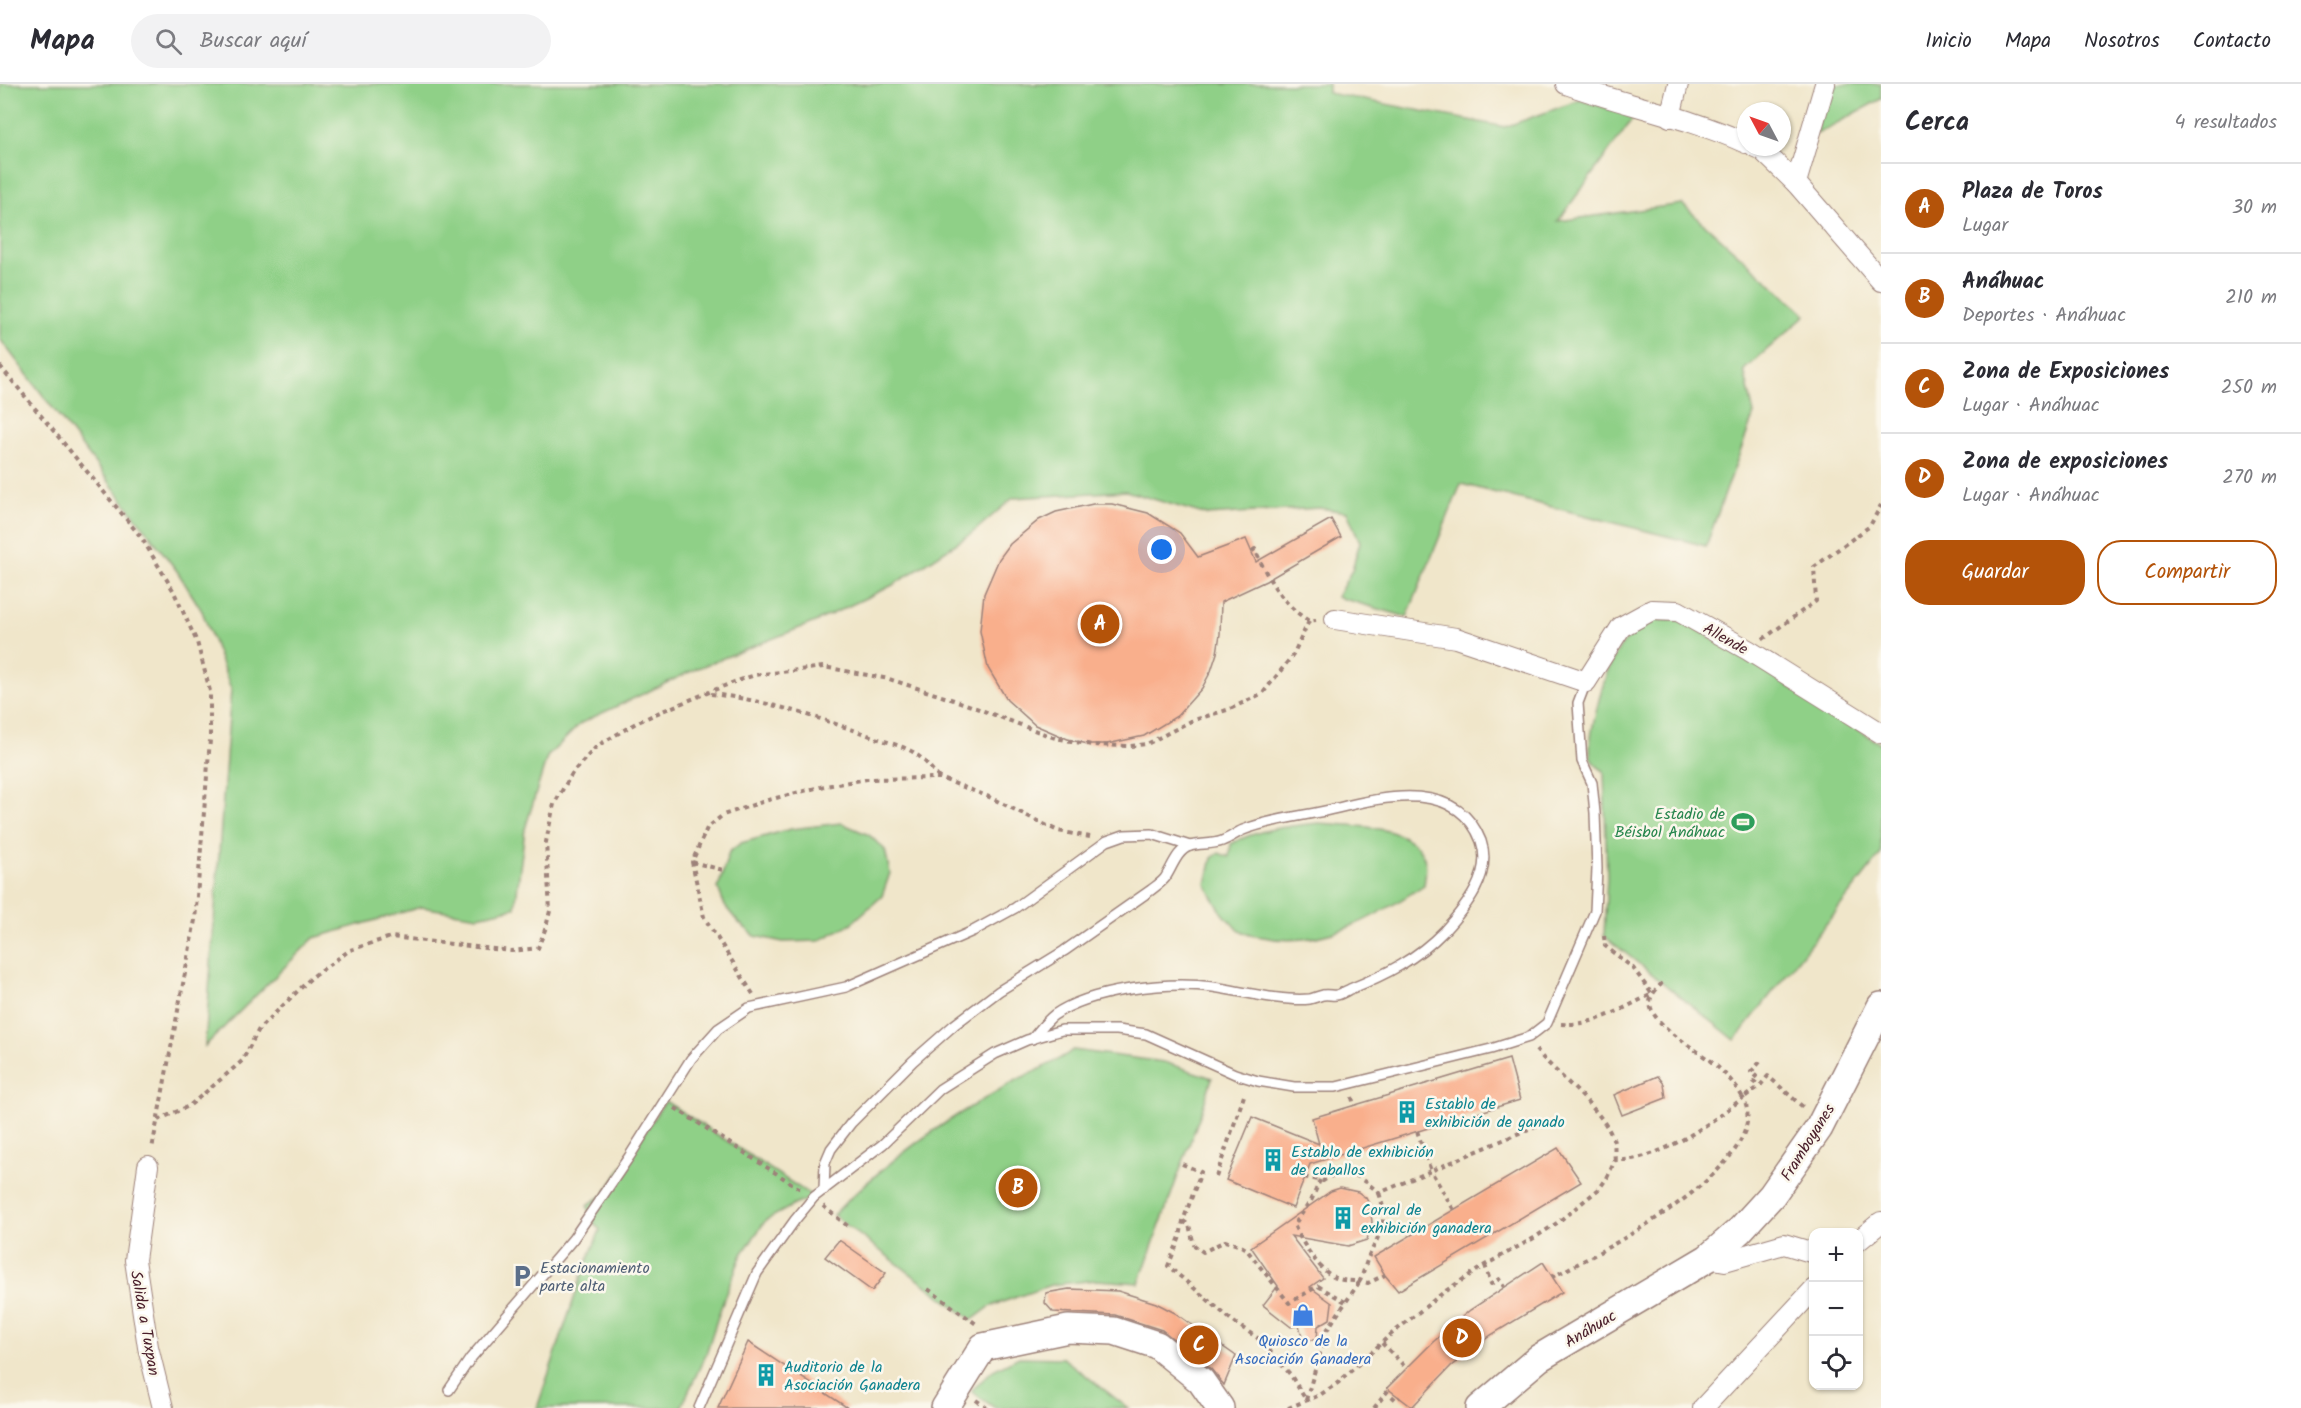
<!DOCTYPE html>
<html lang="es">
<meta charset="utf-8">
<style>
body{margin:0;font-family:Kalam,sans-serif;background:#f2f2f3;color:#2b2b33}
.controls{position:absolute;right:18px;bottom:18px;display:grid;overflow:hidden;border-radius:12px;box-shadow:0 2px 4px #0004}
.controls button{width:54px;height:54px;display:grid;place-items:center;padding:0;border:0;border-bottom:2px solid #e1e1e2;background:#fff;color:#2b2b33;font:30px sans-serif}
.compass{position:absolute;left:1737px;top:18px;width:54px;height:54px;border-radius:50%;background:#fff;box-shadow:0 2px 4px #0004;rotate:311deg}
.you{position:absolute;left:1162px;top:466px;width:21px;height:21px;margin:-15px;border:4px solid #fff;border-radius:50%;background:#1a73e8;box-shadow:0 0 0 9px #1a73e833}
.badge{display:grid;place-items:center;width:39px;height:39px;border-radius:50%;background:#b45309;color:#fff;font-size:20px;font-weight:700}
.pin{position:absolute;translate:-50% -50%;border:3px solid #fff;box-shadow:0 2px 6px #0006}
.list{margin:0;padding:0;list-style:none}
h2{display:flex;justify-content:space-between;align-items:center;height:78px;margin:0;padding:0 24px;font-size:26px}
h2 small{font-size:20px;font-weight:400;color:#7c7c81}
.list li{display:grid;grid-template-columns:39px 1fr auto;gap:18px;align-items:center;box-sizing:border-box;height:90px;padding:0 24px;border-top:2px solid #e1e1e2}
.list b{display:block;font-size:22px;white-space:nowrap}
.list p{margin:0;font-size:20px;white-space:nowrap;color:#7c7c81}
.list em{font-size:20px;font-style:normal;color:#7c7c81}
.actions{display:flex;gap:12px;padding:18px 24px}
.actions a{flex:1;padding:14px 0;border:2px solid #b45309;border-radius:24px;text-align:center;font-size:21px;color:#b45309}
.actions .main{background:#b45309;color:#fff}
.icon{flex:none;width:33px;height:33px;fill:none;stroke:currentColor;stroke-width:2;stroke-linecap:round;stroke-linejoin:round}
.map{position:relative;flex:none;width:1881px;height:1324px;overflow:hidden}
header{display:flex;align-items:center;gap:36px;box-sizing:border-box;height:84px;padding:0 30px;background:#fff;border-bottom:2px solid #e1e1e2}
header strong{font-size:28px}
nav{display:flex;gap:33px;margin-inline-start:auto;font-size:21px}
.search{width:420px;height:54px;background:#f2f2f3;display:flex;align-items:center;gap:15px;box-sizing:border-box;padding:0 21px;border-radius:33px;color:#7c7c81;font-size:22px}
main{display:flex}
aside{flex:1;background:#fff}
.map>svg:first-child{display:block}
.green{fill:#8fd087;stroke:#6c7859;stroke-width:1.5}
.building{fill:#f9af8c}
.lines{fill:none;stroke-linecap:round;stroke-linejoin:round}
.lane-casing{stroke:#9d827a;stroke-width:12}
.street-casing{stroke:#9d827a;stroke-width:22}
.secondary-casing{stroke:#9d827a;stroke-width:30}
.path{stroke:#9d827a;stroke-width:4;stroke-dasharray:4.5 4.5;stroke-linecap:butt}
.lane{stroke:#fff;stroke-width:9}
.street{stroke:#fff;stroke-width:20}
.secondary{stroke:#fff;stroke-width:27}
.labels{text-anchor:middle;stroke-width:5;stroke-linejoin:round;paint-order:stroke}
.street-label{font-size:16px;fill:#4a1f2b;stroke:#fbf7ec}
.leisure-label{font-size:16px;fill:#27864d;stroke:#fbf7ec;text-anchor:end}
.culture-label{font-size:16px;fill:#0d838f;stroke:#fbf7ec;text-anchor:start}
.service-label{font-size:16px;fill:#4e5e75;stroke:#fbf7ec;text-anchor:start}
.shop-label{font-size:16px;fill:#366cbe;stroke:#fbf7ec}
</style>
<header>
<strong>Mapa</strong>
<div class="search"><svg class="icon" aria-label="search" viewBox="0 0 24 24"><circle cx="10" cy="10" r="6"/><path d="M15 15l6 6"/></svg>Buscar aquí</div>
<nav><a>Inicio</a><a>Mapa</a><a>Nosotros</a><a>Contacto</a></nav>
</header>
<main>
<div class="map">
<svg width="1881" height="1324" viewBox="0 0 1881 1324">
<rect width="100%" height="100%" fill="#fbf7ec"/>
<filter id="ink" filterUnits="userSpaceOnUse"><feTurbulence type="fractalNoise" baseFrequency=".0167" numOctaves="2"/><feDisplacementMap in="SourceGraphic" scale="12" xChannelSelector="R" yChannelSelector="G"/><feConvolveMatrix kernelMatrix="1 2 1 2 8 2 1 2 1" color-interpolation-filters="sRGB"/></filter>
<filter id="wash" filterUnits="userSpaceOnUse"><feTurbulence type="fractalNoise" baseFrequency=".008" numOctaves="4" result="noise"/><feDisplacementMap in="SourceGraphic" scale="24" xChannelSelector="R" yChannelSelector="G"/><feGaussianBlur stdDeviation="1.35" result="paint"/><feColorMatrix in="noise" values="0 0 0 0 0 0 0 0 0 0 0 0 0 0 0 0 0 1.4 0 .05"/><feComposite in="paint" operator="in"/></filter>
<g filter="url(#wash)">
<rect width="100%" height="100%" fill="#f0e6ca"/>
<!-- green -->
<g class="green">
<polygon points="0,0 1328,0 1328,9 1505,43 1580,16 1635,32 1558,137 1682,120 1806,231 1744,286 1754,330 1706,462 1461,400 1407,533 1337,513 1352,486 1360,458 1347,428 1319,424 1207,431 1126,407 1013,414 971,450 893,501 815,538 698,584 581,639 547,673 525,745 515,824 478,832 421,823 314,854 205,962 231,605 202,527 177,487 0,255"/>
<polygon points="1820,0 1881,0 1881,15 1817,50"/>
<path d="M1652 536H1683L1881 660V770L1735 956 1604 852 1607 793 1604 687C1599 684 1593 680 1591 674 1586 656 1605 588 1615 571 1624 555 1637 546 1652 536Z"/>
<polygon points="841,739 869,751 885,766 890,789 882,812 852,839 819,857 783,858 755,852 738,838 725,822 718,804 729,768 741,759 791,745"/>
<path d="M1319 739C1350 742 1416 740 1425 777 1427 784 1425 794 1424 801 1378 832 1321 866 1263 853 1258 852 1250 852 1245 849 1226 839 1215 819 1206 800L1212 774 1219 769 1229 773 1231 760C1257 745 1290 742 1319 739Z"/>
<path d="M1073 966 1164 978 1212 994 1204 1020 1139 1199 1096 1196 1051 1201 991 1222 972 1236 833 1131C875 1088 925 1050 977 1019 993 1010 1009 999 1025 992 1042 984 1058 977 1073 966Z"/>
<polygon points="665,1017 814,1113 794,1121 766,1136 742,1170 724,1214 706,1270 681,1324 537,1324 583,1188 600,1146 594,1139 587,1121 604,1111"/>
<polygon points="1019,1273 1063,1274 1128,1324 995,1324 971,1307 993,1286"/>
</g>
<g id="blocks">
<!-- building -->
<g class="building">
<polygon points="1093,420 1112,420 1148,429 1180,449 1198,473 1246,455 1256,478 1331,435 1341,453 1266,497 1221,518 1220,550 1217,569 1211,587 1202,604 1177,632 1144,652 1107,660 1088,660 1070,656 1035,641 1007,616 988,584 980,547 984,510 999,475 1010,460 1039,436 1056,428"/>
<polygon points="1509,975 1520,1016 1310,1080 1293,1124 1226,1096 1252,1033 1319,1060 1312,1034"/>
<polygon points="1658,992 1664,1000 1666,1014 1622,1031 1614,1011"/>
<polygon points="1558,1064 1581,1098 1398,1207 1385,1191 1374,1173"/>
<polygon points="1340,1104 1358,1108 1366,1114 1370,1122 1372,1138 1367,1156 1348,1162 1291,1152 1323,1194 1310,1203 1332,1219 1330,1235 1318,1242 1317,1256 1303,1256 1299,1241 1291,1243 1263,1221 1278,1202 1251,1163 1331,1107"/>
<polygon points="839,1156 886,1189 872,1207 825,1173"/>
<polygon points="1543,1178 1562,1208 1491,1251 1451,1282 1412,1323 1387,1304 1433,1258 1470,1226"/>
<polygon points="1069,1205 1118,1207 1156,1219 1175,1229 1236,1272 1224,1301 1211,1285 1162,1246 1115,1231 1053,1228 1045,1219 1046,1209"/>
<polygon points="748,1258 848,1324 718,1324"/>
</g>
</g>
</g>
<g filter="url(#ink)">
<use href="#blocks" fill-opacity="0" stroke="#9d827a" stroke-width="1.5"/>
<g class="lines">
<!-- lane casing -->
<g class="lane-casing">
<g id="lane">
<path d="M824 1106 825 1079 831 1065 851 1039 913 977 954 941 999 907 1064 867 1151 806C1156 802 1161 799 1165 794 1172 784 1177 766 1190 762 1200 759 1212 761 1222 757 1230 754 1236 749 1243 746 1273 734 1307 732 1338 724 1387 711 1458 697 1481 757 1493 791 1465 824 1444 847 1417 875 1385 891 1350 905 1346 907 1341 910 1337 911 1333 912 1328 910 1323 911 1319 912 1314 914 1310 915 1282 918 1241 907 1213 903 1169 897 1091 905 1054 931 1046 937 1039 947 1032 955"/>
<polyline points="449,1306 470,1275 573,1155 629,1073 691,975 718,945 749,924 846,903 973,847 1015,824 1107,757 1124,751 1152,750 1190,762"/>
<polyline points="699,1324 757,1189 795,1136 814,1113 883,1060 940,1005 995,970 1027,956 1062,946 1117,946 1146,950 1235,990 1258,997 1294,1003 1336,1003 1491,965 1529,953 1547,939 1595,827 1597,785 1595,729 1592,699 1582,677 1578,619 1586,598"/>
</g>
</g>
<!-- street casing -->
<g class="street-casing">
<g id="street">
<path d="M1566 0C1625 21 1688 33 1746 59"/>
<polyline points="1670,33 1678,0"/>
<polyline points="1755,63 1762,66 1796,99 1881,197"/>
<polyline points="1796,99 1825,0"/>
<polyline points="1335,535 1456,554 1586,598 1621,543 1652,526 1678,527 1748,566 1881,649"/>
<polyline points="148,1082 135,1176 148,1263 163,1324"/>
<polyline points="1858,1157 1881,1138"/>
<polyline points="1708,1174 1725,1177 1784,1160 1814,1169"/>
<polyline points="1703,1324 1814,1205"/>
</g>
</g>
<!-- secondary casing -->
<g class="secondary-casing">
<g id="secondary">
<polyline points="945,1324 983,1263 1068,1245 1114,1247 1157,1261 1201,1297 1220,1324"/>
<polyline points="1480,1324 1539,1274 1708,1174 1740,1146 1772,1111 1819,1044 1881,922"/>
</g>
</g>
<!-- path -->
<g class="path">
<polyline points="0,282 141,453 173,506 197,558 210,607 210,656 195,836 152,1065"/>
<path d="M1252 467 1255 465C1267 494 1282 520 1309 537"/>
<polyline points="1763,555 1816,517 1814,483 1870,442 1881,421"/>
<path d="M711 610C767 616 820 634 873 653 886 658 901 661 913 668 924 675 931 684 939 694"/>
<polyline points="692,778 723,786"/>
<path d="M1662 899C1657 905 1650 911 1650 919 1651 940 1693 963 1709 976 1722 986 1735 999 1743 1014L1760 1002"/>
<polyline points="753,910 704,833 692,778 707,744 723,731 768,716 820,703 867,695 940,694 987,712 1058,747 1090,753"/>
<path d="M1561 940C1596 942 1621 925 1652 910L1633 884 1605 862 1604 852"/>
<path d="M1536 966C1556 990 1606 1028 1614 1058 1615 1063 1614 1070 1615 1076"/>
<polyline points="1760,978 1751,988 1756,992 1752,996 1760,1002 1768,992 1803,1023"/>
<polyline points="1352,1013 1354,1022"/>
<polyline points="675,1024 802,1106"/>
<polyline points="158,1036 189,1022 213,1002 242,977 259,945 312,893 350,866 391,853 511,867 538,864 546,843 550,827 546,758 554,720 573,688 597,662 636,639 660,628 734,598 755,591 824,583 889,595 963,619 1055,654 1092,661 1130,662 1147,660 1191,637 1230,625 1263,609 1293,571 1309,537 1316,536"/>
<polyline points="1417,1047 1431,1087 1538,1041"/>
<polyline points="1182,1080 1201,1088 1183,1137 1180,1153 1168,1182 1235,1239 1259,1255 1290,1290 1306,1316"/>
<polyline points="1216,1093 1245,1009"/>
<path d="M1304 1093 1323 1097C1349 1080 1359 1092 1379 1109L1431 1087 1454 1126"/>
<path d="M1320 1096 1312 1115 1294 1141C1302 1158 1315 1181 1332 1192 1340 1197 1350 1197 1360 1197"/>
<path d="M1379 1109C1389 1137 1380 1149 1368 1174 1365 1181 1363 1190 1360 1197L1368 1199 1385 1191"/>
<polyline points="823,1122 850,1144"/>
<polyline points="1183,1137 1189,1141 1194,1161 1203,1168 1225,1157 1241,1162 1246,1165 1289,1219 1318,1202 1347,1219"/>
<polyline points="1485,1181 1491,1200 1499,1195 1504,1203"/>
<polyline points="928,1205 979,1242"/>
<polyline points="1382,1259 1406,1284"/>
<polyline points="976,1316 987,1324"/>
<polyline points="1306,1316 1327,1246 1360,1197"/>
<path d="M1288 1324 1320 1311 1339 1298 1389 1252 1444 1208 1485 1181 1534 1154 1557 1139 1599 1105 1607 1094 1615 1076C1659 1078 1709 1040 1743 1014 1778 1080 1597 1170 1552 1193"/>
<polyline points="1374,1324 1387,1308 1396,1316 1400,1313"/>
</g>
<!-- lane -->
<use href="#lane" class="lane"/>
<!-- street -->
<use href="#street" class="street"/>
<!-- secondary -->
<use href="#secondary" class="secondary"/>
</g>
</g>
<!-- icons -->
<defs>
<g id="stadium-bare" transform="scale(1.8)"><path d="M0-5a6.5 5 0 1 0 0 10a6.5 5 0 1 0 0-10ZM-3.5-1.8h7v3.6h-7Z" fill="#2e9e5b" stroke="#fbf7ec" stroke-width="2.5" paint-order="stroke"/></g>
<g id="building-bare" transform="scale(1.8)"><path d="M-4-6H4V6H1V3H-1V6H-4ZM-2.5-4.3h1.7v1.8h-1.7ZM.8-4.3h1.7v1.8H.8ZM-2.5-1h1.7V.8h-1.7ZM.8-1h1.7V.8H.8Z" fill="#0f9aa8" stroke="#fbf7ec" stroke-width="2.5" paint-order="stroke"/></g>
<g id="parking-bare" transform="scale(1.8)"><path d="M-3.5-5.5H1a3.5 3.5 0 0 1 0 7H-1V5.5H-3.5ZM-1-3.4V-.6H.8a1.4 1.4 0 0 0 0-2.8Z" fill="#5c6f8a" stroke="#fbf7ec" stroke-width="2.5" paint-order="stroke"/></g>
<g id="shop-bare" transform="scale(1.8)"><path d="M-5-2.5h2.3a2.7 3.5 0 0 1 5.4 0H5L5.5 6h-11ZM-1.5-2.5h3a1.5 2.3 0 0 0-3 0Z" fill="#3f7fe0" stroke="#fbf7ec" stroke-width="2.5" paint-order="stroke"/></g>
</defs>
<g fill-rule="evenodd">
<use href="#stadium-bare" x="1743" y="738"/>
<use href="#building-bare" x="1407" y="1028"/>
<use href="#building-bare" x="1273" y="1076"/>
<use href="#building-bare" x="1343" y="1134"/>
<use href="#parking-bare" x="522" y="1192"/>
<use href="#shop-bare" x="1303" y="1231"/>
<use href="#building-bare" x="766" y="1291"/>
</g>
<g class="labels">
<!-- street labels -->
<g class="street-label">
<text transform="translate(1726 554) rotate(29)" y="6">Allende</text>
<text transform="translate(1807 1058) rotate(-58)" y="6">Framboyanes</text>
<text transform="translate(146 1239) rotate(80)" y="6">Salida a Tuxpan</text>
<text transform="translate(1590 1244) rotate(-31)" y="6">Anáhuac</text>
</g>
<!-- leisure labels -->
<g class="leisure-label">
<text x="1725" y="735">Estadio de<tspan x="1725" dy="18">Béisbol Anáhuac</tspan></text>
</g>
<!-- culture labels -->
<g class="culture-label">
<text x="1425" y="1025">Establo de<tspan x="1425" dy="18">exhibición de ganado</tspan></text>
<text x="1291" y="1073">Establo de exhibición<tspan x="1291" dy="18">de caballos</tspan></text>
<text x="1361" y="1131">Corral de<tspan x="1361" dy="18">exhibición ganadera</tspan></text>
<text x="784" y="1288">Auditorio de la<tspan x="784" dy="18">Asociación Ganadera</tspan></text>
</g>
<!-- service labels -->
<g class="service-label">
<text x="540" y="1189">Estacionamiento<tspan x="540" dy="18">parte alta</tspan></text>
</g>
<!-- shop labels -->
<g class="shop-label">
<text x="1303" y="1262">Quiosco de la<tspan x="1303" dy="18">Asociación Ganadera</tspan></text>
</g>
</g>
</svg>
<div class="controls">
<button>+</button>
<button>−</button>
<button><svg class="icon" aria-label="locate" viewBox="0 0 24 24"><circle cx="12" cy="12" r="6"/><path d="M12 2v4M12 18v4M2 12h4M18 12h4"/></svg></button>
</div>
<svg class="compass" viewBox="-18 -18 36 36"><path d="M0-13l5 13h-10z" fill="#e53935"/><path d="M0 13l5-13h-10z" fill="#7c7c81"/></svg>
<div class="you"></div>
<div class="pin badge" style="left:1100px;top:540px">A</div>
<div class="pin badge" style="left:1018px;top:1104px">B</div>
<div class="pin badge" style="left:1199px;top:1261px">C</div>
<div class="pin badge" style="left:1462px;top:1254px">D</div>
</div>
<aside>
<h2>Cerca<small>4 resultados</small></h2>
<ul class="list">
<li><span class="badge">A</span><div><b>Plaza de Toros</b><p>Lugar</p></div><em>30 m</em></li>
<li><span class="badge">B</span><div><b>Anáhuac</b><p>Deportes · Anáhuac</p></div><em>210 m</em></li>
<li><span class="badge">C</span><div><b>Zona de Exposiciones</b><p>Lugar · Anáhuac</p></div><em>250 m</em></li>
<li><span class="badge">D</span><div><b>Zona de exposiciones</b><p>Lugar · Anáhuac</p></div><em>270 m</em></li>
</ul>
<div class="actions"><a class="main">Guardar</a><a>Compartir</a></div>
</aside>
</main>
